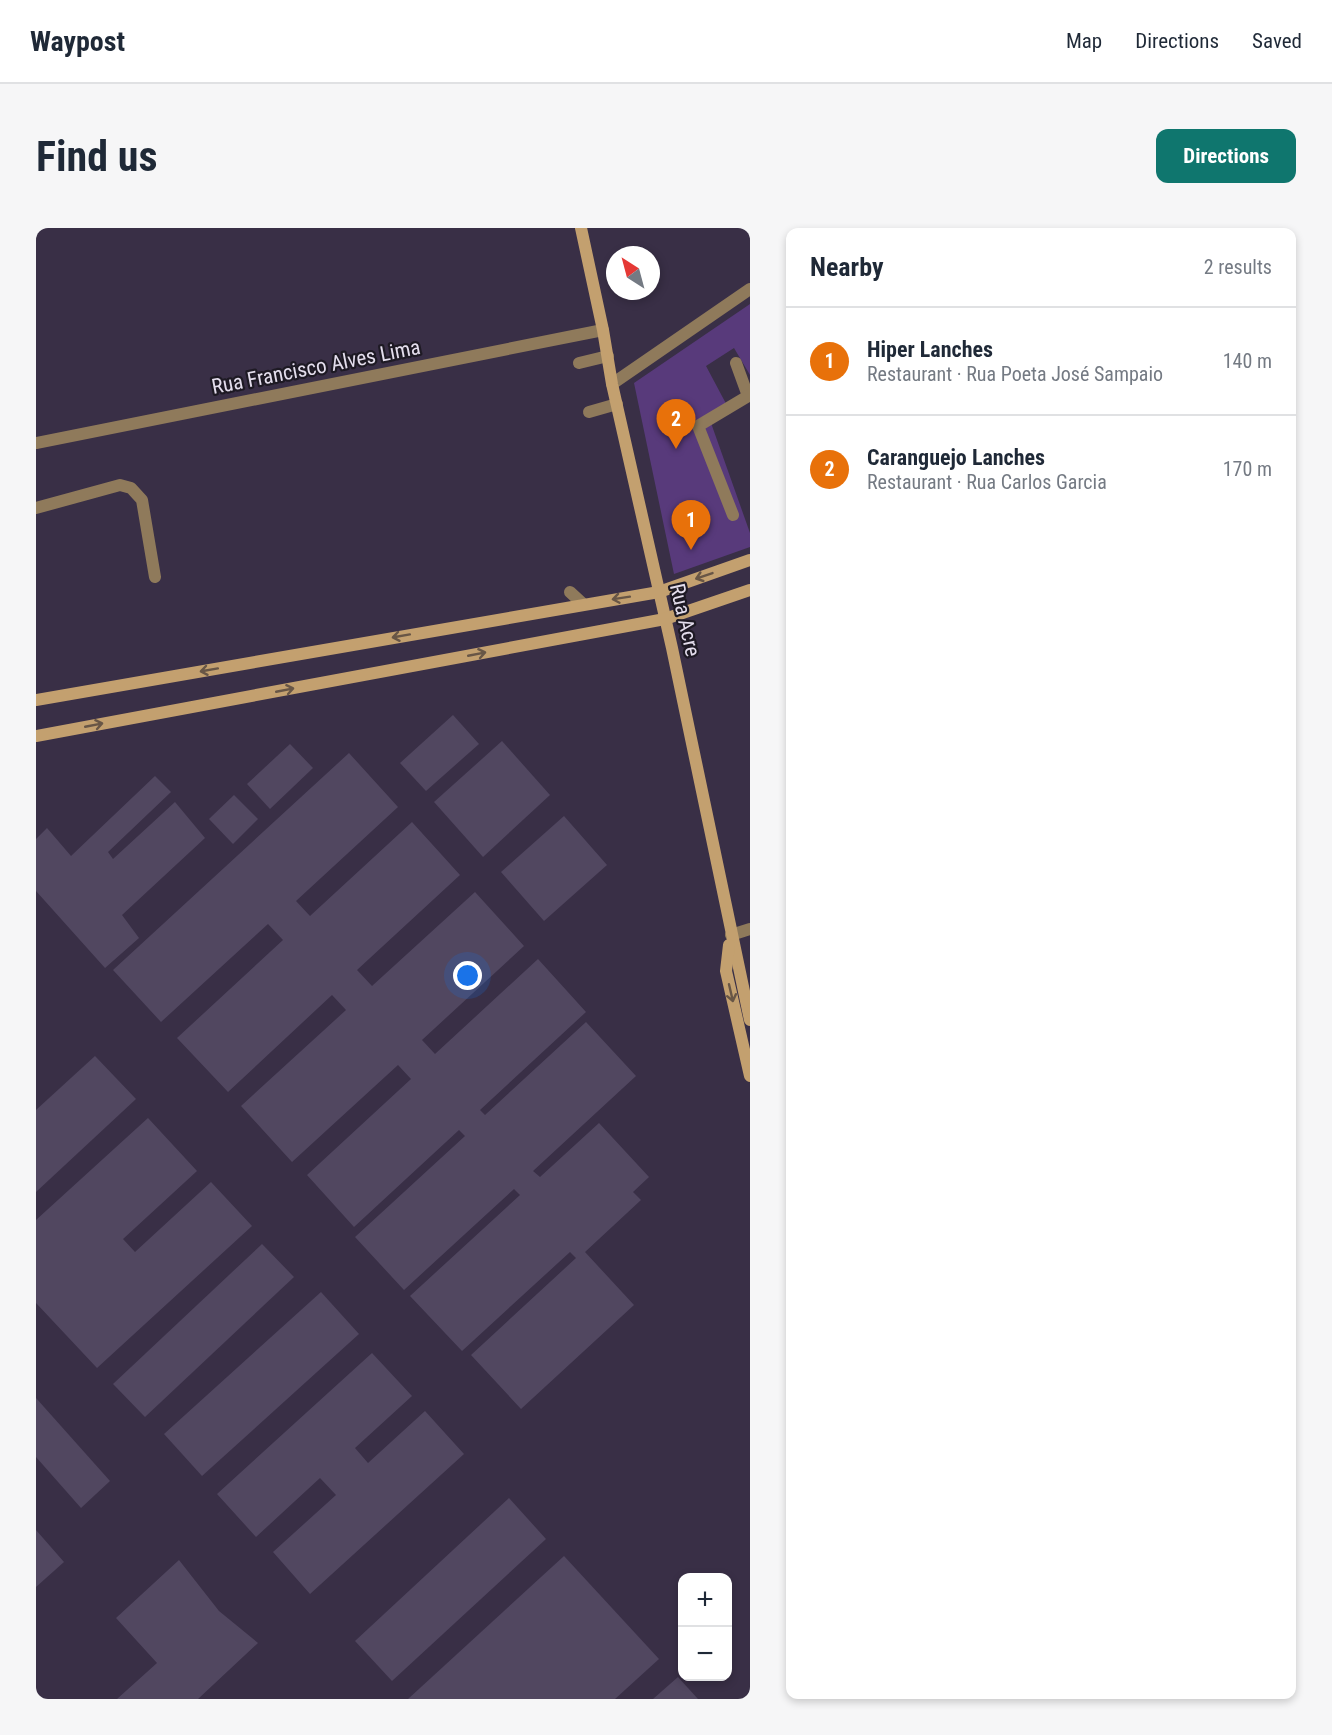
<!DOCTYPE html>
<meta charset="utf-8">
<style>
body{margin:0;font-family:"Roboto Condensed",sans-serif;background:#f6f6f7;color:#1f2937}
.controls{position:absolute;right:18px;bottom:18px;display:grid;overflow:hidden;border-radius:12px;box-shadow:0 3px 9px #0003}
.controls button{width:54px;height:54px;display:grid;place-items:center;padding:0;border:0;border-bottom:2px solid #e0e1e3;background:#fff;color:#1f2937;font:30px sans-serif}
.compass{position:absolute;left:570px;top:18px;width:54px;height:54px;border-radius:50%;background:#fff;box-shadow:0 3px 9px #0003;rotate:324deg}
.you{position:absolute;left:432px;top:748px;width:21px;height:21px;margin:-15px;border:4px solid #fff;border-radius:50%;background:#1a73e8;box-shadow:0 0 0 9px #1a73e833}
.badge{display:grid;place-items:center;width:39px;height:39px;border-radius:50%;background:#0f766e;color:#fff;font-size:20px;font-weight:700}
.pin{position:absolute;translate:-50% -50px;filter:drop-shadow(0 2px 3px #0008)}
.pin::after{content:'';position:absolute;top:32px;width:21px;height:18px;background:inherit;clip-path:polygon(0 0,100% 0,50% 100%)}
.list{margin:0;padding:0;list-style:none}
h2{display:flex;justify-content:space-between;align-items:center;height:78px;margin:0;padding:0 24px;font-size:26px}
h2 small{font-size:20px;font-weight:400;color:#747a83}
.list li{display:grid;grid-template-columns:39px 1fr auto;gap:18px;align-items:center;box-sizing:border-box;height:108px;padding:0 24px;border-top:2px solid #e0e1e3}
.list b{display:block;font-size:22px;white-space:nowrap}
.list p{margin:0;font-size:20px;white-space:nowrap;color:#747a83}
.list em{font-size:20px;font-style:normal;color:#747a83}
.map{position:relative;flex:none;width:714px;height:1471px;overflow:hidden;border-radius:12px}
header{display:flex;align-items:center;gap:36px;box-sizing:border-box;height:84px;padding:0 30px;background:#fff;border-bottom:2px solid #e0e1e3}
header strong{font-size:28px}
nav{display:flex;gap:33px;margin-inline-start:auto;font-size:21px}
.intro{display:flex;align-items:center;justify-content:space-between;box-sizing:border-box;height:144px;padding:0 36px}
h1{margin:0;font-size:42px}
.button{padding:15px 27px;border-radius:12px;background:#0f766e;color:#fff;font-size:21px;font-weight:700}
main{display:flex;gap:36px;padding:0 36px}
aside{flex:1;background:#fff;border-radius:12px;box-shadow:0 3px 9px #0003}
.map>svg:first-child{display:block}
.green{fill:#583a7b}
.building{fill:#514760}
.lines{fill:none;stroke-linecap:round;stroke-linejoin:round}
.lane{stroke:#8f7a5b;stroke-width:12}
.street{stroke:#8f7a5b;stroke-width:12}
.secondary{stroke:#c3a06f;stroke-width:12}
.oneway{stroke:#685646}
.labels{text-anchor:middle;stroke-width:4.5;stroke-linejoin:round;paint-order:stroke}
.street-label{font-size:21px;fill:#e4deed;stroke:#1e1a24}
</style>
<header>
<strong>Waypost</strong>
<nav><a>Map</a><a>Directions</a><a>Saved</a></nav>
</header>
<div class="intro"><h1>Find us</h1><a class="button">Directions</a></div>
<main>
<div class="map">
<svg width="714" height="1471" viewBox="0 0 714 1471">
<rect width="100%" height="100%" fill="#392f46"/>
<!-- green -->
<polygon class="green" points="714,76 714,147 698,120 670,138 695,185 675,195 714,305 714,319 638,346 598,155"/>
<!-- building -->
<g class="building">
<polygon points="417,487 443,516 390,563 364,535"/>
<polygon points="466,513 514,567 447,629 398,574"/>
<polygon points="254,516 277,540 234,581 211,556"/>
<polygon points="313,525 362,579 260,673 274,688 376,594 424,647 321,742 336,758 439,664 488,718 386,812 399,826 502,731 550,784 444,882 449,887 550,794 600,848 497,943 504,949 563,895 613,949 597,964 605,972 549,1024 598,1077 485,1181 435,1127 540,1030 534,1024 426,1123 374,1068 484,967 478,961 368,1062 319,1009 429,908 423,902 318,999 271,947 375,851 362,837 256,934 205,878 310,782 296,767 192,864 141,810 247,712 232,696 125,794 77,742"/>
<polygon points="119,548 135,564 72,624 77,631 139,574 169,610 86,687 103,710 69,740 0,663 0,611 11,600 35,628"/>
<polygon points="198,567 222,591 197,616 173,591"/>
<polygon points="528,588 571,637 508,693 465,644"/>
<polygon points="59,828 100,871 0,964 0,882"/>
<polygon points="112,890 161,943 87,1011 99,1024 175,954 216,998 61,1140 0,1075 0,992"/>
<polygon points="226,1016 258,1049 109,1189 77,1156"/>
<polygon points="285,1064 323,1106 166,1248 128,1206"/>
<polygon points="336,1125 376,1168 319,1220 332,1235 389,1183 428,1226 274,1366 237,1324 300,1267 284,1250 220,1309 181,1266"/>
<polygon points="0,1170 74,1253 45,1280 0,1229"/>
<polygon points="473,1270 510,1311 356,1453 319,1413"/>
<polygon points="0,1302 28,1334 0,1359"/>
<polygon points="528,1328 623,1431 579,1471 372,1471"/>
<polygon points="143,1332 183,1383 222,1415 162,1471 81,1471 121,1435 80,1390"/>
<polygon points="642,1449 662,1471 617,1471"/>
</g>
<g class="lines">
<!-- lane -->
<g class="lane">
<polyline points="543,135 572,128"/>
<polyline points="553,184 581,176"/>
<polyline points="0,280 84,257 95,260 106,272 119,349"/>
<polyline points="534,364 547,376"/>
</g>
<!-- street -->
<g class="street">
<polyline points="700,135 712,168"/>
<polyline points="576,156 714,61"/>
<polyline points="0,215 567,102"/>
<polyline points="697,287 662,198 714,167"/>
<polyline points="695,707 714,701"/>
</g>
<!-- secondary -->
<g class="secondary">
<polyline points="545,0 567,102 576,156 636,420 714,792"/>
<polyline points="0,472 623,364 714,332"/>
<polyline points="0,508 629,391 714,362"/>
<polyline points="693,717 690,743 714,848"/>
</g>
</g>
<!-- one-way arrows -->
<defs><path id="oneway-shaft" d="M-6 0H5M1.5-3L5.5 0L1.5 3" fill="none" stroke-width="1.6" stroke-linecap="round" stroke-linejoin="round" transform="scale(1.5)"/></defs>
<g class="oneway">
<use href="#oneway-shaft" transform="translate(668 348) rotate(161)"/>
<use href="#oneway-shaft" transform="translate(585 370) rotate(171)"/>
<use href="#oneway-shaft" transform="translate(365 408) rotate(170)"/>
<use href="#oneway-shaft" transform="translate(441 426) rotate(-11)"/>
<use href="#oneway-shaft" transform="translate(173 442) rotate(170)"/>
<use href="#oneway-shaft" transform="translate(249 462) rotate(-11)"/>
<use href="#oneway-shaft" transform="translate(58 497) rotate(-11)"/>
<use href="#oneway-shaft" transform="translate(695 765) rotate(77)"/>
</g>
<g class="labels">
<!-- street labels -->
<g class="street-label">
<text transform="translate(280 139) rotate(-11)" y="7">Rua Francisco Alves Lima</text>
<text transform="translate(649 392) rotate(77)" y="7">Rua Acre</text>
</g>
</g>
</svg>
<div class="controls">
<button>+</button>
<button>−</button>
</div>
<svg class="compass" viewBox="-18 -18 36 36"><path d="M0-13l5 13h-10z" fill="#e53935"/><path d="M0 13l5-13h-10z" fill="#747a83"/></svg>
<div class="you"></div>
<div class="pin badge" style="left:655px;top:322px;background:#e8710a">1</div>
<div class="pin badge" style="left:640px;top:221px;background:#e8710a">2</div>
</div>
<aside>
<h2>Nearby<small>2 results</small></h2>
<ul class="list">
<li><span class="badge" style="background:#e8710a">1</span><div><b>Hiper Lanches</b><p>Restaurant · Rua Poeta José Sampaio</p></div><em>140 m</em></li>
<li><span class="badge" style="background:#e8710a">2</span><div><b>Caranguejo Lanches</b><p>Restaurant · Rua Carlos Garcia</p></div><em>170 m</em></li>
</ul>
</aside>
</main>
